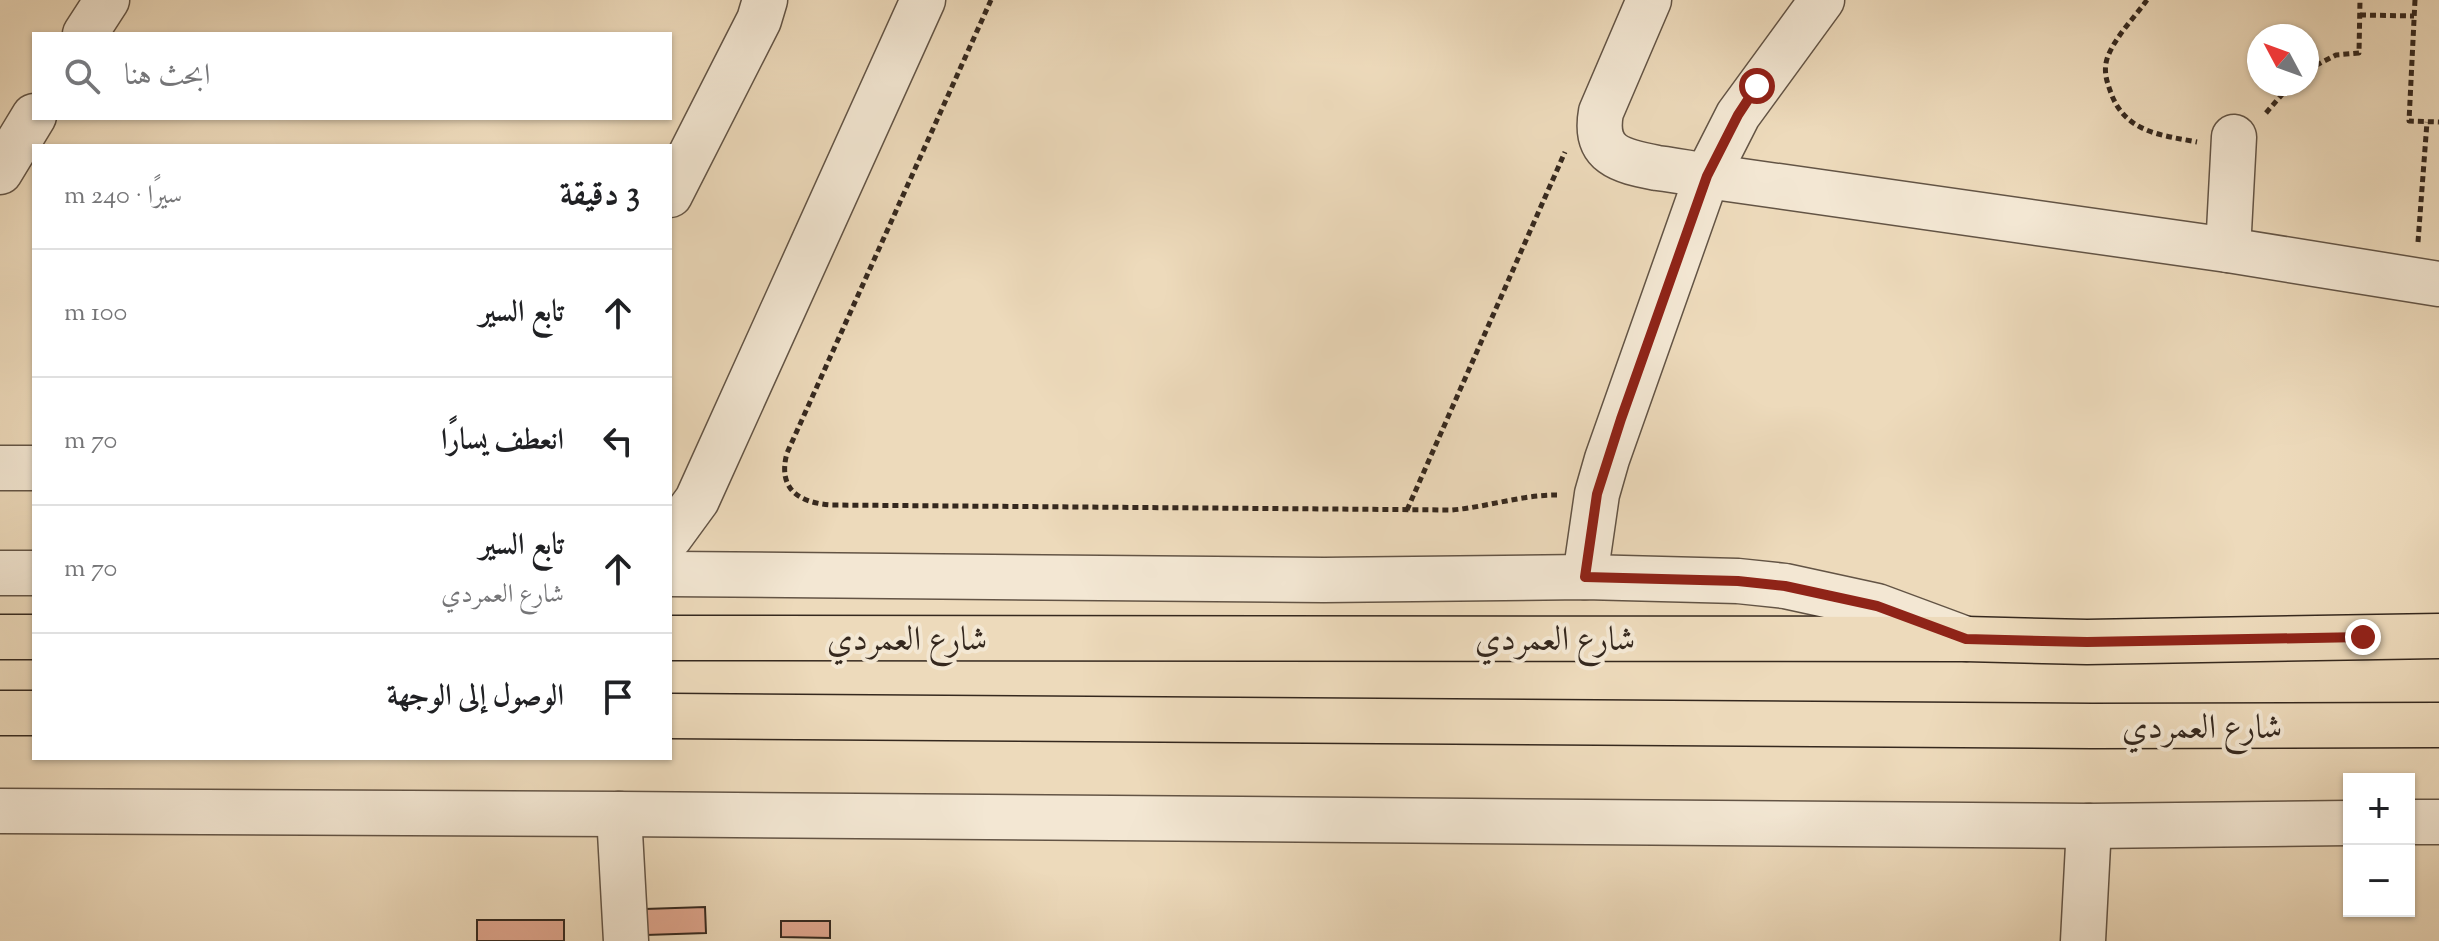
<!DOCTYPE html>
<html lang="ar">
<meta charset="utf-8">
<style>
body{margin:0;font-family:"Sorts Mill Goudy",Amiri,serif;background:#f6f6f6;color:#202124;direction:rtl}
.controls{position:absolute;right:24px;bottom:24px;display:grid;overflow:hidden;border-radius:0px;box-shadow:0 2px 6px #0004}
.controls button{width:72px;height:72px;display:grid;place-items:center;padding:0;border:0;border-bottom:2px solid #e0e0e0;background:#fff;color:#202124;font:40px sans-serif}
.compass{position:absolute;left:2247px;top:24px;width:72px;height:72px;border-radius:50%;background:#fff;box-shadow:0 2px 6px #0004;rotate:311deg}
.stop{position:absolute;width:24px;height:24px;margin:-18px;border:6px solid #8f2418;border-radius:50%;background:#fff}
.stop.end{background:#8f2418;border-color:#fff;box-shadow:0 2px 8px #0008}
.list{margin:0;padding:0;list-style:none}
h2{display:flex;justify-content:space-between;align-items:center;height:104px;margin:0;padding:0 32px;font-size:34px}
h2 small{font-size:26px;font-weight:400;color:#757577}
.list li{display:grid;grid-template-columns:52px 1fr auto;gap:24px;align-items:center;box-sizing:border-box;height:128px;padding:0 32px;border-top:2px solid #e0e0e0}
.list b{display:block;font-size:30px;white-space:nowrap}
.list p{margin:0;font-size:26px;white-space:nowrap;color:#757577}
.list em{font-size:26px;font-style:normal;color:#757577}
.icon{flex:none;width:44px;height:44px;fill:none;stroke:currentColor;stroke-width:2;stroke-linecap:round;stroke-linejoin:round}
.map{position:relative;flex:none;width:2439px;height:941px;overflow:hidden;direction:ltr}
.search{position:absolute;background:#fff;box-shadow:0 2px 6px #0004;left:32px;top:32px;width:640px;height:88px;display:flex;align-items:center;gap:20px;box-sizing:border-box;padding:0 28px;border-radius:0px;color:#757577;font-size:30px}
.panel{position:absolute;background:#fff;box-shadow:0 2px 6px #0004;left:32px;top:144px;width:640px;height:616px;border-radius:0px;direction:rtl}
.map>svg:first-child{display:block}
.building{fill:#e0a68e;stroke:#35281e;stroke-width:2}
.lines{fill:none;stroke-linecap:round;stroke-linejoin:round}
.minor-casing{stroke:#635445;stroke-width:47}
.major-casing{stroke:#35281e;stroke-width:47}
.path{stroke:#35281e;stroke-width:5;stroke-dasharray:6 4;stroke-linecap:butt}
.minor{stroke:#f3e7d3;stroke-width:44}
.major{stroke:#eddabb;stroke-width:44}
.route{stroke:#8f2418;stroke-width:10}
.labels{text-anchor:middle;stroke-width:8;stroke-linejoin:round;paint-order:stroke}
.street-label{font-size:34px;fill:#35281e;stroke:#f3e7d3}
</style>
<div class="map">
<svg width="2439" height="941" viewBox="0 0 2439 941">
<rect width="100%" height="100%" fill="#eddabb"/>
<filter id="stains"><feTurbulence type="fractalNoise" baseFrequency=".0025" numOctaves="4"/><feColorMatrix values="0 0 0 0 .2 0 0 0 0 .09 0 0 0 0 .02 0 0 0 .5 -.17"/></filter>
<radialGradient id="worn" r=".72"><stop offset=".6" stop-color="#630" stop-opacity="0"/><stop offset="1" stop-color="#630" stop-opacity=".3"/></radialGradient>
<!-- building -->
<g class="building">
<polygon points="705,907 706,933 646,935 645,909"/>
<rect x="477" y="920" width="87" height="21"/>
<polygon points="781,921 830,921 830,938 781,937"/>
</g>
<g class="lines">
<!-- minor casing -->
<g class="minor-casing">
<g id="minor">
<path d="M1649 0 1601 112C1593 156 1622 161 1657 168 1674 170 1690 173 1707 176L2228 250 2439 284"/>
<polyline points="85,34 107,0"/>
<polyline points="0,172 34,116"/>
<polyline points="670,195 759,20 765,0"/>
<polyline points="2228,250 2234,137"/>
<polyline points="0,468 34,468"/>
<polyline points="670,537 697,500 923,0"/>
<polyline points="0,573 34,573"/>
<polyline points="670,574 1324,580 1585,577 1738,581 1785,586 1877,606 1966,639"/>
<polyline points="1585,577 1597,494 1607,459 1707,176 1738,115 1822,0"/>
<polyline points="0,811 619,814 2089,826 2349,823"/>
<polyline points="619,814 626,941"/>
<polyline points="2409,822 2439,822"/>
<polyline points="2083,941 2089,826"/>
</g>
</g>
<!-- major casing -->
<g class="major-casing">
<g id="major">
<polyline points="0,637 34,637"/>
<polyline points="670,638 1966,639 2087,642 2439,636"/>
<polyline points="0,713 34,713"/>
<polyline points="670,716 2092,726 2439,725"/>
</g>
</g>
<!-- path -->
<g class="path">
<path d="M991 0 787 453C777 490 800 503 832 505L1452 510C1487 507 1521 495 1557 495"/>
<path d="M2147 0C2134 18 2116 36 2108 56 2103 69 2106 80 2111 93 2125 132 2160 135 2197 142"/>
<polyline points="2415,0 2409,121 2439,122"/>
<polyline points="2360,15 2414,16"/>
<polyline points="2307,70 2336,55 2359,53 2360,0"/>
<polyline points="2266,113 2291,84"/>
<polyline points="2418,242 2427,122"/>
<polyline points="1407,510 1565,152"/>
</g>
<!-- minor -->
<use href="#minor" class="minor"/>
<!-- major -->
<use href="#major" class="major"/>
</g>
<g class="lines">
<!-- route -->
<polyline class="route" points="1757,86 1738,115 1707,176 1621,419 1597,494 1585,577 1738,581 1785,586 1877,606 1966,639 2087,642 2363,637"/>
</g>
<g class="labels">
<!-- street labels -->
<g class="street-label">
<text x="907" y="650">شارع العمردي</text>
<text x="1555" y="650">شارع العمردي</text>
<text x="2202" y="738">شارع العمردي</text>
</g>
</g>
<rect width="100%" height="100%" filter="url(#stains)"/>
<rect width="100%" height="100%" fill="url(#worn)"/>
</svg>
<div class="controls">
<button>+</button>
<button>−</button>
</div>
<svg class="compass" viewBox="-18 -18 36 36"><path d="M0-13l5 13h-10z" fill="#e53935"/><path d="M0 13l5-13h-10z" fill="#757577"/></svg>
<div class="stop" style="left:1757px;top:86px"></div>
<div class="stop end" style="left:2363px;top:637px"></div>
<div class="search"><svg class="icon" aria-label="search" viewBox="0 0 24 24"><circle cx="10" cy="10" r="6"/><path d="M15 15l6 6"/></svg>ابحث هنا</div>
<section class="panel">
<h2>3 دقيقة<small>سيرًا · 240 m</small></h2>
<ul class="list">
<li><svg class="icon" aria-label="ahead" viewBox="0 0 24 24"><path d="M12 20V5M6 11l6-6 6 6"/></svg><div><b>تابع السير</b></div><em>100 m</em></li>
<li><svg class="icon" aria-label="left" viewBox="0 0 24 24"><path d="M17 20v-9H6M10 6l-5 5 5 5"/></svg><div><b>انعطف يسارًا</b></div><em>70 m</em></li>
<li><svg class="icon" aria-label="ahead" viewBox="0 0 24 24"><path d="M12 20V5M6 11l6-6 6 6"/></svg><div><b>تابع السير</b><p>شارع العمردي</p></div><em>70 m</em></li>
<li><svg class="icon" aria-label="arrive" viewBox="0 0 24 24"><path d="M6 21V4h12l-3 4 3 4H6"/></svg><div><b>الوصول إلى الوجهة</b></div></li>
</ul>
</section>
</div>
